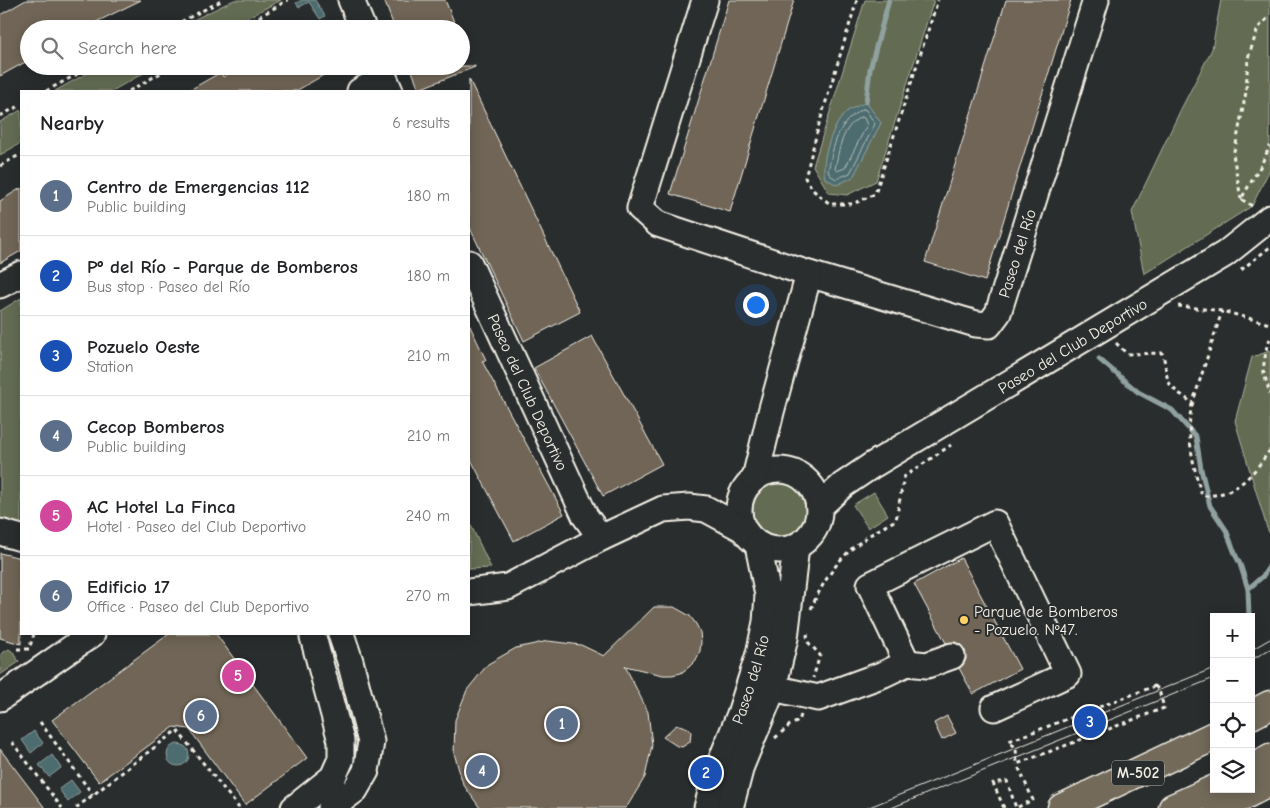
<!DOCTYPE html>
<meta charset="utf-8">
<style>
body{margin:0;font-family:"Comic Neue",sans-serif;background:#f2f2f2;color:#202124}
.controls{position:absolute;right:15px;bottom:15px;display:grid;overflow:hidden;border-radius:0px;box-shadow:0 2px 12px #0003}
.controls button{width:45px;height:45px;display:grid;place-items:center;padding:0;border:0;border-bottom:1px solid #e0e0e0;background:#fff;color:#202124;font:25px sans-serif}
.you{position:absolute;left:755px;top:304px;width:18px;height:18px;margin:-12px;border:4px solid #fff;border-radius:50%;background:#1a73e8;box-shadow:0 0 0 8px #1a73e833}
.badge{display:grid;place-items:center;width:32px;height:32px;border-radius:50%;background:#ea580c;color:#fff;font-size:16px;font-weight:700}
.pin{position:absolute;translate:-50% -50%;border:2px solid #fff;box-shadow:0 1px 5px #0006}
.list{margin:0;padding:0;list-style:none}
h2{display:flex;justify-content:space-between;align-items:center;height:65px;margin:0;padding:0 20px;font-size:21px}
h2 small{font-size:16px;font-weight:400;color:#757577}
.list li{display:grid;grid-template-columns:32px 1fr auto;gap:15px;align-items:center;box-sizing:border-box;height:80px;padding:0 20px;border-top:1px solid #e0e0e0}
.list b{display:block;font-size:19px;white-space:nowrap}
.list p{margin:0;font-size:16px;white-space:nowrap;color:#757577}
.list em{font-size:16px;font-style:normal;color:#757577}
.icon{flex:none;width:28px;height:28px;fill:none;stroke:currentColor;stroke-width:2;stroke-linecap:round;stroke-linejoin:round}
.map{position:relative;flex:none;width:1270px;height:808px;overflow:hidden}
.search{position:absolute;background:#fff;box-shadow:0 2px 12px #0003;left:20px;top:20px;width:450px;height:55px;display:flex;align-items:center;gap:12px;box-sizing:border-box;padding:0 18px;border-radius:28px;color:#757577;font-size:19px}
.panel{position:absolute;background:#fff;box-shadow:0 2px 12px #0003;left:20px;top:90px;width:450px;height:545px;border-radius:0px}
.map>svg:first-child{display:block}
.green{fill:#636c52;stroke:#acae9d}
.water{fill:#4e6c70;stroke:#90a1a0}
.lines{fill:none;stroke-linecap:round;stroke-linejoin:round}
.shore{stroke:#b2bcb8;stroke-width:1}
.stream{stroke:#90a1a0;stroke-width:5}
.building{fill:#706556;stroke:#f4f1e8}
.minor-casing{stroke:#f4f1e8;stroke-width:29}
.highway-casing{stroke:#f4f1e8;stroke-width:31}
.path{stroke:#f4f1e8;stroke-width:3;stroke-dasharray:4 4;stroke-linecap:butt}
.minor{stroke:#2a2d2e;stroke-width:25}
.highway{stroke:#736b5a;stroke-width:28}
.tram{stroke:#f4f1e8;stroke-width:1}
.poi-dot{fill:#ffd166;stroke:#2a2d2e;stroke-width:2}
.labels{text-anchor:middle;stroke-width:4;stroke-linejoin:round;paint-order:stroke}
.shield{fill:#2a2d2e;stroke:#b7b6b0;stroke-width:1}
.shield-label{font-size:15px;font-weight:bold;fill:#f4f1e8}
.street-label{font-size:16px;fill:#f4f1e8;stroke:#2a2d2e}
.poi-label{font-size:16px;fill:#f4f1e8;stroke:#2a2d2e;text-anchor:start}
</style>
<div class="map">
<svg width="1270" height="808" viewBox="0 0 1270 808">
<rect width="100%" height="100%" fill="#2a2d2e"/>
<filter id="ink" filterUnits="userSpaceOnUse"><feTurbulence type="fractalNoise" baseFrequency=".02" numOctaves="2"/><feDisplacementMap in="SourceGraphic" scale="10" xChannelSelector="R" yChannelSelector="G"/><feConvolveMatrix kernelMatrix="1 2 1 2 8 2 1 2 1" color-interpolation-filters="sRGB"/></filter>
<g filter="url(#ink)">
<!-- green -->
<g class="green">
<polygon points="234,0 281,0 226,29 175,29"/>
<polygon points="865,0 934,0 876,181 847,195 829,193 813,166"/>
<polygon points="1221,0 1270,0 1270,169 1252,206 1144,274 1132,212 1181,109 1212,49"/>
<polygon points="100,66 156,66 112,91 55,91"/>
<polygon points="21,110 21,143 0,155 0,122"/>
<polygon points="21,298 21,530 0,524 0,311"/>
<polygon points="1270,351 1270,534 1267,528 1235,421 1252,357"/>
<circle cx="780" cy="510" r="27"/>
<polygon points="874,492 888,515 868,528 853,505"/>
<polygon points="469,521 491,568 469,569"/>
<polygon points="9,649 14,653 19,662 0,675 1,654"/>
</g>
<!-- water -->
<g class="water">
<polygon points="302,0 315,0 325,16 320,19 309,2 299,7 296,3"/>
<path d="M866 102 881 123 853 177 837 185 825 178C820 161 833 121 849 110 854 107 861 105 866 102Z"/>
<polygon points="34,731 43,743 31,753 22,740"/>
<circle cx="178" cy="755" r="11"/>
<polygon points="52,755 61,768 49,777 39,765"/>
<polygon points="71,780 80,792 68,802 59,789"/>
</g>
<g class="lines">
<!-- shore -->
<g class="shore">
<path d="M863 109 866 110 875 124 850 173 836 179 830 175 828 171C834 145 837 122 863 109Z"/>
<path d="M861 117 864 118 867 125 845 168 837 171 835 169C839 150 842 126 861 117Z"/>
</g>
<!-- stream -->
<g class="stream">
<polyline points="866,102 870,69 889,0"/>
<polyline points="1099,359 1138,392 1172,410 1196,437 1201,469 1210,506 1226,530 1236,556 1240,564 1248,589"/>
<polyline points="1249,617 1248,589 1263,576 1270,565"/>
<polyline points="1251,624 1252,625"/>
</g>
</g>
<!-- building -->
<g class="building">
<polygon points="26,0 141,0 82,29 29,29 29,60 0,76 0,15"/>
<polygon points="384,0 445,0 457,29 395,29"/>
<polygon points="729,0 794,0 730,212 670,194"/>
<polygon points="1006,0 1071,0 985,281 925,262"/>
<polygon points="241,66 339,66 296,91 188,91 221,72 223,77"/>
<polygon points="410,66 475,66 475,67 419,89"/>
<polygon points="469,79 580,312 524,341 469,226"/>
<polygon points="21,188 21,251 0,263 0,201"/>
<polygon points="469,324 486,360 482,361 564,514 514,541 469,456"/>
<polygon points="592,336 662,464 603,496 534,368"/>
<polygon points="0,553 21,558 21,644 0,638"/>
<polygon points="961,558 1020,669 973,694 959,668 963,665 966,659 965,651 961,645 955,642 946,643 914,584"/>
<polygon points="654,607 674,607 690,616 696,624 700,632 701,642 700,651 696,660 689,667 681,673 672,675 663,675 625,666 648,712 652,745 645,777 628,805 625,808 480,808 463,784 454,753 455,720 467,690 488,664 516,648 548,641 581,645 604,656"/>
<polygon points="169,634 216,634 307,758 245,805 189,729 174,727 99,782 52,720"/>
<polygon points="947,716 956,733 942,740 934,723"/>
<polygon points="679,725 688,728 691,732 690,742 682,747 677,746 663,737 675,726"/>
<polygon points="0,749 45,808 0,808"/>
</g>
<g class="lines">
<!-- minor casing -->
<g class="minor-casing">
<g id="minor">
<polyline points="351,0 363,29"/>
<path id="s1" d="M705 0 640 208 658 224 809 274 976 324 989 325 998 313 1096 0"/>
<polyline points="379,66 390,91"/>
<polyline points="360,91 384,78"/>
<path id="s2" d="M469 263 585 516 601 538"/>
<polyline points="0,285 21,274"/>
<circle cx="779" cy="510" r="40"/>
<polyline points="755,478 771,412 809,274"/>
<path id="s3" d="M819 507 843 485 871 466 1225 254 1270 218"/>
<polyline points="0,532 21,538"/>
<polyline points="469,592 508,587 601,538 663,509 689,507 706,509 743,529"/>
<polyline points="907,663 927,665 952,656"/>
<polyline points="751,681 773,688 818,698 884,674 907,663 870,585 995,523 1068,674 994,708"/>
<polyline points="0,698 92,634"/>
<polyline points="294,808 333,777 341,759 341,741 313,637"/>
<polyline points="331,808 355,790 366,771 371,742 350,661 341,634"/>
<path id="s4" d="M707 808 715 776 740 714 759 654 766 622 768 595 758 545"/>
<polyline points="730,808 741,766 773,688 785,638 796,547"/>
</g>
</g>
<!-- highway casing -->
<g class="highway-casing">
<g id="highway">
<polyline points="1251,715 1270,705"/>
<polyline points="1251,770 1270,758"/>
<polyline points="1062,808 1214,736"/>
<polyline points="1173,808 1215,789"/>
<polyline points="1219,808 1270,782"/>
</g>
</g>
<!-- path -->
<g class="path">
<polyline points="857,0 820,121 805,178 814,191 830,204 853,204 875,194 938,0"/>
<polyline points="167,29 223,0"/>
<polyline points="238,29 288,0"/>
<polyline points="46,91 92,66"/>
<polyline points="129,91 173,66"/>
<polyline points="0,116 21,105"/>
<polyline points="0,166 21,154"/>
<polyline points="1241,199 1233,154 1236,144 1246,92 1248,58 1258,28 1270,16"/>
<polyline points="1252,206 1241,199 1260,167 1270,146"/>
<polyline points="1241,270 1270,247"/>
<polyline points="1178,306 1222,311 1270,324"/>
<polyline points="1270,339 1267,345 1263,370 1270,394"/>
<path d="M1116 343 1127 354 1162 353C1167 364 1164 379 1173 388 1179 395 1188 397 1192 405 1185 432 1194 470 1202 496 1236 496 1252 476 1270 450"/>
<polyline points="1192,405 1222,311"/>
<path d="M811 609C821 585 837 559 859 543 870 534 883 527 896 520L904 477 951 445"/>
<polyline points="807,634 808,642 820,655 813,678"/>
<polyline points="17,649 29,649 34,634"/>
<polygon points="1155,686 1159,690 1164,708 1017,764 1016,748 1009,741"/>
<polyline points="40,722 93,795"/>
<polyline points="775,738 790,725 799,721 801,715"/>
<polyline points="12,742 62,808"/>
<polyline points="76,808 177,730 239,808"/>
<polyline points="1004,808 993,783 1007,781 1016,808 1033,800 1017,764"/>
</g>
<!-- minor -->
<use href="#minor" class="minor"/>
<!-- highway -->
<use href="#highway" class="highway"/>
<!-- tram -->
<g class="tram">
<polyline points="1251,650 1270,639"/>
<polyline points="1251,660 1270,649"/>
<polyline points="867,808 1214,668"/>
<polyline points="891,808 1214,678"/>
</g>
</g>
</g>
<!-- markers -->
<circle class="poi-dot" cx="964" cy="620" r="5"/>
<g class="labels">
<!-- shield labels -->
<rect class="shield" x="1112" y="760.5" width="52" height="25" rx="4"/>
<g class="shield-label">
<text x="1138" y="778">M-502</text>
</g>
<!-- street labels -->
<g class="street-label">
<text dy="6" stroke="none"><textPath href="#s1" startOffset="666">Paseo del Río</textPath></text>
<text dy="6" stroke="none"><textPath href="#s3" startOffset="301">Paseo del Club Deportivo</textPath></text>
<text dy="6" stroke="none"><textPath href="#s2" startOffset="142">Paseo del Club Deportivo</textPath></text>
<text dy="6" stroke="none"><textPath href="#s4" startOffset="136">Paseo del Río</textPath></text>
</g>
<!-- poi labels -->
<g class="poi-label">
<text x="974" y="617">Parque de Bomberos<tspan x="974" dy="18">- Pozuelo. Nº47.</tspan></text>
</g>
</g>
</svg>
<div class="controls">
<button>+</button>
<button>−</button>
<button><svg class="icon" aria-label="locate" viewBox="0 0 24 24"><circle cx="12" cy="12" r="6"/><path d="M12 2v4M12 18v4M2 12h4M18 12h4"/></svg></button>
<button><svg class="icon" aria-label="layers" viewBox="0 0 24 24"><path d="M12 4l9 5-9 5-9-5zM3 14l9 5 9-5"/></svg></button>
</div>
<div class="you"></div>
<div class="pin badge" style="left:562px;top:724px;background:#5c6f8a">1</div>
<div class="pin badge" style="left:706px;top:773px;background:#1a4fb4">2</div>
<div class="pin badge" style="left:1090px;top:722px;background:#1a4fb4">3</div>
<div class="pin badge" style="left:482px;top:771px;background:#5c6f8a">4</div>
<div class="pin badge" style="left:238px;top:676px;background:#d1479c">5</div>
<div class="pin badge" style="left:201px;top:716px;background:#5c6f8a">6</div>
<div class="search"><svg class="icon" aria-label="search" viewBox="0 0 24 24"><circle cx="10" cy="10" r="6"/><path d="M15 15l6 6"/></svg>Search here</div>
<section class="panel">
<h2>Nearby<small>6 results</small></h2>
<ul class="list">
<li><span class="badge" style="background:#5c6f8a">1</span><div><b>Centro de Emergencias 112</b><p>Public building</p></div><em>180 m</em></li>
<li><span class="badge" style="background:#1a4fb4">2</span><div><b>Pº del Río - Parque de Bomberos</b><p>Bus stop · Paseo del Río</p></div><em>180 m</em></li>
<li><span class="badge" style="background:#1a4fb4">3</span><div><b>Pozuelo Oeste</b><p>Station</p></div><em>210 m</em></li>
<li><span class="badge" style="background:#5c6f8a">4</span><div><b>Cecop Bomberos</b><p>Public building</p></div><em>210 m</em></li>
<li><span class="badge" style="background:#d1479c">5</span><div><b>AC Hotel La Finca</b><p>Hotel · Paseo del Club Deportivo</p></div><em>240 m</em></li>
<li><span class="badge" style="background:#5c6f8a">6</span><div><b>Edificio 17</b><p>Office · Paseo del Club Deportivo</p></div><em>270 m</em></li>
</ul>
</section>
</div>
